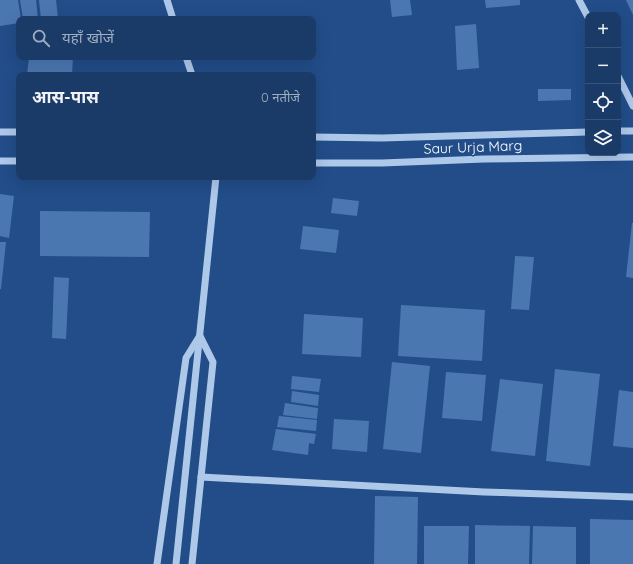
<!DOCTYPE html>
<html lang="hi">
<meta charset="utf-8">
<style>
body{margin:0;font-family:Quicksand,"Noto Sans Devanagari",sans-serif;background:#23416d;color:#f1f3f6}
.controls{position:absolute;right:12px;top:12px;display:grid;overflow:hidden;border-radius:8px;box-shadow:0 4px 16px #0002}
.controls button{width:36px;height:36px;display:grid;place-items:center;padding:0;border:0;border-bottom:1px solid #38547b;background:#1a3a67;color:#f1f3f6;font:20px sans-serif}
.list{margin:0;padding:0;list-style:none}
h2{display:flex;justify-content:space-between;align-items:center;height:52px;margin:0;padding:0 16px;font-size:17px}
h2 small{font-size:13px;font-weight:400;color:#9fadc0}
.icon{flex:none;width:22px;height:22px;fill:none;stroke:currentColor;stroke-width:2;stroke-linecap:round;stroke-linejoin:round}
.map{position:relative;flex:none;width:633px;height:564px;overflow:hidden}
.search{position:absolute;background:#1a3a67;box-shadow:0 4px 16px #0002;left:16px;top:16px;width:300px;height:44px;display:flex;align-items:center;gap:10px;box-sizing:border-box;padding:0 14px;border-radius:8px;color:#9fadc0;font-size:15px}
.panel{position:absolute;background:#1a3a67;box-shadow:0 4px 16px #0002;left:16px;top:72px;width:300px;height:108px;border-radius:8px}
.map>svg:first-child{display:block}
.building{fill:#4b77b1}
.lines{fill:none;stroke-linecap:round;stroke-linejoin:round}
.minor{stroke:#aec8ea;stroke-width:7}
.labels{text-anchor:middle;stroke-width:3.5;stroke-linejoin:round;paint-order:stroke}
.street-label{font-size:14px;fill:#fff;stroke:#224d89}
</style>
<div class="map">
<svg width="633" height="564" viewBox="0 0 633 564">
<rect width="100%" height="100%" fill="#224d89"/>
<!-- building -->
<g class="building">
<polygon points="0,0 18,0 21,19 19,19 19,23 0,26"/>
<polygon points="20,0 36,0 38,19 23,19"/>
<polygon points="39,0 56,0 58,18 41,19"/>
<polygon points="390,0 410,0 412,15 392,17"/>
<polygon points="485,0 520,0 520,5 486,8"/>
<polygon points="626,0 633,0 633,15"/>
<polygon points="476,24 479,68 457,70 455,26"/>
<polygon points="29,57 73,57 72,75 27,75"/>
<polygon points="538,89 571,89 571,100 538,101"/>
<polygon points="0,194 14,196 9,238 0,236"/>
<polygon points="333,198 359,201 357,216 331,213"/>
<polygon points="40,211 150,212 149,257 40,256"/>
<polygon points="632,223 633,223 633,278 626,277"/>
<polygon points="303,226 339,230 336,253 300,249"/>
<polygon points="0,242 6,242 1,289 0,289"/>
<polygon points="515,256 534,257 529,310 511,309"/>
<polygon points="54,277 69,278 66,339 52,338"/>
<polygon points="401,305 485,310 482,361 398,356"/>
<polygon points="304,314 363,318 361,357 302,354"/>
<polygon points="392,362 430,366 421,453 383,449"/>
<polygon points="555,369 600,374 590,466 546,461"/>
<polygon points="446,372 486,375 482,421 442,418"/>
<polygon points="292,376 321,379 319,392 291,389"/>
<polygon points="500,379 543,384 535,456 491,451"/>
<polygon points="619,390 633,392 633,448 613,446"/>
<polygon points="292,391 319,395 318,406 291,402"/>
<polygon points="285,403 318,408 317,419 283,415"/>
<polygon points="279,416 317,420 316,431 277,427"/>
<polygon points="334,419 369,421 367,452 332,449"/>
<polygon points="276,429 316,434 314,444 309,443 308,455 272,450"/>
<polygon points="375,496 418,497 417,564 374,564"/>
<polygon points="590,519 633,520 633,564 590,564"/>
<polygon points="475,525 530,526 529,564 475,564"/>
<polygon points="424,526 469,526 468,564 424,564"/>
<polygon points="533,526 576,527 576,564 532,564"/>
</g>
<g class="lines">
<!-- minor -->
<g class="minor">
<polyline points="167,0 173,19"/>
<polyline points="579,0 588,17"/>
<polyline points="186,57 192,75"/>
<polyline points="618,76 633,106"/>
<polyline points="618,131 633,131"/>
<polyline points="0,132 19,132"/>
<polyline points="313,137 382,138 588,132"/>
<polyline points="0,161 19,161"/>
<polyline points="313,163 382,163 484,159 633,157"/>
<polyline points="201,477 484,492 633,497"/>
<polyline points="157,564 186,358 199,337"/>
<polyline points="176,564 216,177"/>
<polyline points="192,564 213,362 200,336"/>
</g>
</g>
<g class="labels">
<!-- street labels -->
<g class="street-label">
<text transform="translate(473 147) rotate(-2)" y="5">Saur Urja Marg</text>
</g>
</g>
</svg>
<div class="controls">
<button>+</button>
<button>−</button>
<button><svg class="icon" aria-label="locate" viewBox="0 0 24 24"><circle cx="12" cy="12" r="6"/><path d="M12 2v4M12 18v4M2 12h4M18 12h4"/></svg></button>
<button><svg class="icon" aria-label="layers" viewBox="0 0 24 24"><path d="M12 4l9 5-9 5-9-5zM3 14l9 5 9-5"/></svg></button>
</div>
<div class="search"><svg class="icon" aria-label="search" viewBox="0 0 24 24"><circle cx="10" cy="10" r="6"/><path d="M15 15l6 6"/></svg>यहाँ खोजें</div>
<section class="panel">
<h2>आस-पास<small>0 नतीजे</small></h2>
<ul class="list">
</ul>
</section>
</div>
